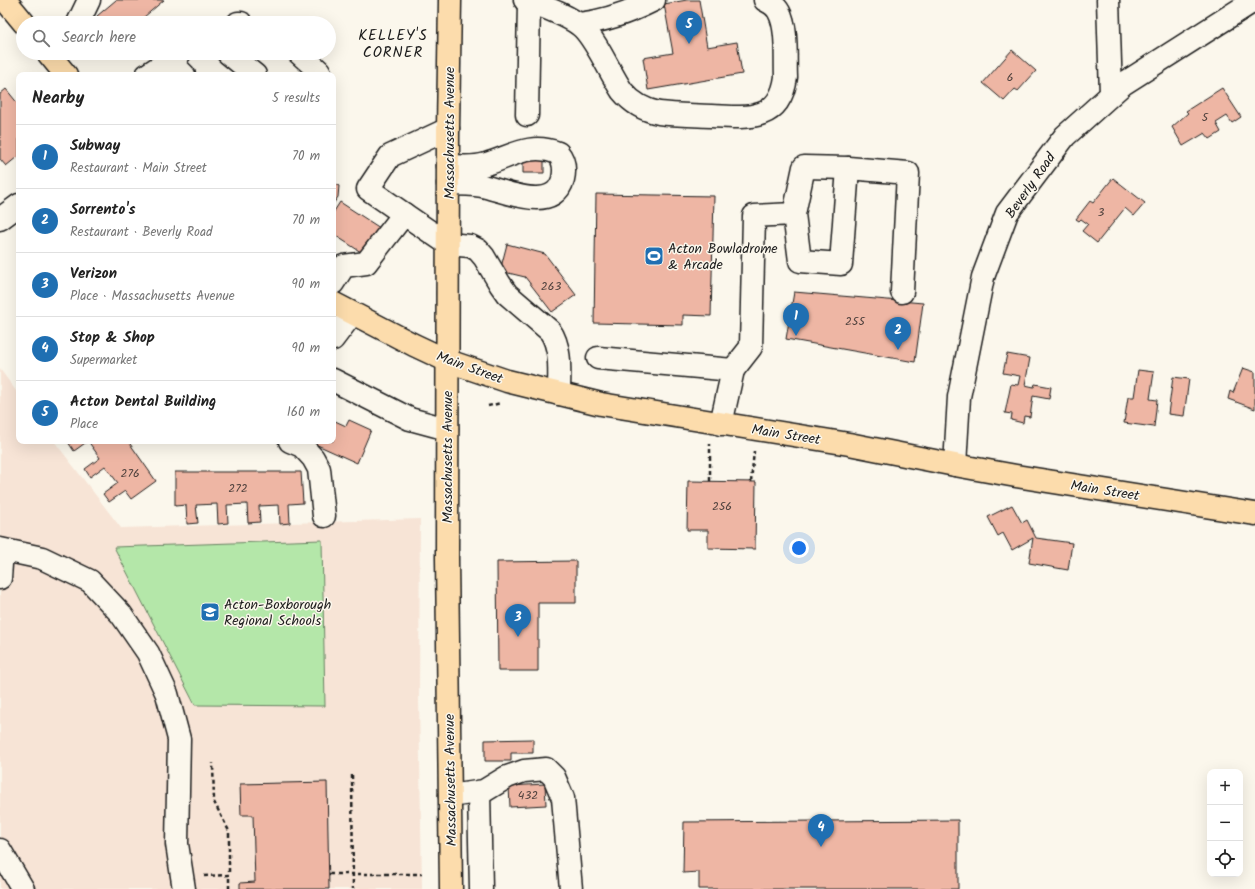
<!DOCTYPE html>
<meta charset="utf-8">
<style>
body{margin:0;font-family:Kalam,sans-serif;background:#f2f2f2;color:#222}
.controls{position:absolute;right:12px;bottom:12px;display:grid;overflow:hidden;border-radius:8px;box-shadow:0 4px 16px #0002}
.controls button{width:36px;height:36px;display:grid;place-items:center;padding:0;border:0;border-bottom:1px solid #e0e0e0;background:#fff;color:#222;font:20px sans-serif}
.you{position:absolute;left:799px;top:548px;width:14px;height:14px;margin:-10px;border:3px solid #fff;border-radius:50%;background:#1a73e8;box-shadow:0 0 0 6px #1a73e833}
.badge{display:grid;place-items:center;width:26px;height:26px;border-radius:50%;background:#1f6fb2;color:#fff;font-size:13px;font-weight:700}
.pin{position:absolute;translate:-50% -33px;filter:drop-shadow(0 1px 2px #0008)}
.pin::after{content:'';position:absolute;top:21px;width:14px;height:12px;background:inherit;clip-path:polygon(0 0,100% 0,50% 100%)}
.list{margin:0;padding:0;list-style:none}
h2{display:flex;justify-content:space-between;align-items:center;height:52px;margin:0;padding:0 16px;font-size:17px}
h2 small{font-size:13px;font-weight:400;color:#767676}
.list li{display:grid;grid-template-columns:26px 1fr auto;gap:12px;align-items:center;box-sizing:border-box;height:64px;padding:0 16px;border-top:1px solid #e0e0e0}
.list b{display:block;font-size:15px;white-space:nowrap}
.list p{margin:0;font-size:13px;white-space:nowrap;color:#767676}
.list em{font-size:13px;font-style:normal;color:#767676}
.icon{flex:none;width:22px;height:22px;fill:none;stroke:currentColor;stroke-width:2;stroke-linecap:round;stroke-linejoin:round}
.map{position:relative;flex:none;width:1255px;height:889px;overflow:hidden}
.search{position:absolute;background:#fff;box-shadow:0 4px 16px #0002;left:16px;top:16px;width:320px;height:44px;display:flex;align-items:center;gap:10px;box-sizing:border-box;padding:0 14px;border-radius:22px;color:#767676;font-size:15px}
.panel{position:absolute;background:#fff;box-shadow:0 4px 16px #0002;left:16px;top:72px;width:320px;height:372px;border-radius:8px}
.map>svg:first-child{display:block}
.built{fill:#f7e4d6}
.green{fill:#b4e7a9;stroke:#688262}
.building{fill:#eeb6a4;stroke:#1c1c1c}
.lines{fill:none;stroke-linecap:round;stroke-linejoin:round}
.minor-casing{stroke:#1c1c1c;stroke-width:25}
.major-casing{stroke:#1c1c1c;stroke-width:25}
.path{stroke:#1c1c1c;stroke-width:2.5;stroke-dasharray:4 3;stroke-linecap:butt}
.minor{stroke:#fbf7ec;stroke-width:22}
.major{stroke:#fcdcac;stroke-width:22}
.labels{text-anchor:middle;stroke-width:3;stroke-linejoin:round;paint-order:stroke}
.number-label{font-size:12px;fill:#50423e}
.street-label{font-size:14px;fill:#1c1c1c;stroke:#fbf7ec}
.poi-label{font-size:14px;fill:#1c1c1c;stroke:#fbf7ec;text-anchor:start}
.neighbourhood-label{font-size:15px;letter-spacing:1px;fill:#1c1c1c;stroke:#fbf7ec}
</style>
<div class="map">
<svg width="1255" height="889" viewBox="0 0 1255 889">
<rect width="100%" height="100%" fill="#fbf7ec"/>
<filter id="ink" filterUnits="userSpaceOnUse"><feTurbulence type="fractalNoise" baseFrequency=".025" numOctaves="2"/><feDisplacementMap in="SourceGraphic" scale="8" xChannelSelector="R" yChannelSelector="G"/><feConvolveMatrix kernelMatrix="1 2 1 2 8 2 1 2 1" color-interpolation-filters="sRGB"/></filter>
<g filter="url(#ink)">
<!-- built -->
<polygon class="built" points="0,369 19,395 19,441 54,441 121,528 420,519 419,697 422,889 0,889"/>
<!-- green -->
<polygon class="green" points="322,540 325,706 195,705 114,547"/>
<!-- building -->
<g class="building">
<polygon points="116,0 164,0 137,23 103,23 97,16"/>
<polygon points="687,0 699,0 707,47 737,42 742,74 648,90 643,58 673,53 664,4"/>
<polygon points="1012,50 1036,71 1018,91 1015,89 1004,101 983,83"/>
<polygon points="1222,88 1241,117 1232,123 1227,116 1216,123 1221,132 1210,139 1205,133 1183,146 1172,127 1188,113 1186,111"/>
<polygon points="6,89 19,105 19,159 17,157 6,166 0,159 0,94"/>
<polygon points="544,160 544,173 523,173 523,161"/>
<polygon points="1113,178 1145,203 1134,216 1125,208 1097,243 1082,231 1088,224 1081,219 1079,221 1076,219 1090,201 1093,203"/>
<polygon points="333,182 339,186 338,197 333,204"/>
<polygon points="596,194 714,196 711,316 683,315 683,325 594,323"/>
<polygon points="340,202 380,228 364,254 333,234 333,213"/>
<polygon points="507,244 545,254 576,295 552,312 525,277 500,271"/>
<polygon points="794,292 923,303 915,362 786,339"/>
<polygon points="1007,354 1030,358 1025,385 1034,387 1035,384 1051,387 1049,399 1033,396 1030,417 1024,416 1023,423 1011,420 1012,414 1005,413 1011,384 1018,385 1020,376 1003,373"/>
<polygon points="1243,368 1255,372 1255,409 1228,399 1230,391 1233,393"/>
<polygon points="1138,370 1154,372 1150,399 1157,400 1154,427 1124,423 1128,397 1134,397"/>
<polygon points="1173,377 1189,379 1184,416 1168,414"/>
<polygon points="333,420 346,426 349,420 371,430 357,463 313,443 314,441 333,441"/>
<polygon points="69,441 128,441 156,481 131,499 125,491 109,502 103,494 118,483 105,466 90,477 85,469 100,458 88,441 74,451 68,442"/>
<polygon points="175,472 301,472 303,503 289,504 290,523 280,524 279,505 259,506 260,522 248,523 247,504 227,505 228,523 218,524 217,504 196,505 198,523 187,524 186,505 175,506"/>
<polygon points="688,481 756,482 755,549 708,548 708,530 687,530"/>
<polygon points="1012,505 1022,523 1027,520 1036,538 1072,543 1068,570 1029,563 1033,538 1012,550 1003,533 998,536 988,517"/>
<polygon points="576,561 576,603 538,603 538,671 498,671 497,562"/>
<polygon points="533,739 533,753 511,753 511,761 485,761 485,740"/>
<polygon points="327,782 329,889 240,889 240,883 255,882 253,815 241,815 240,784"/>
<polygon points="545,784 546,805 510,807 509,786"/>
<polygon points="958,820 958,889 699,889 699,872 683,873 684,822"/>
</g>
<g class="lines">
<!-- minor casing -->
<g class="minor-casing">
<g id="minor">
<path d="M525 0C541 6 571 16 583 28 597 42 610 73 622 91 632 103 643 110 659 113 676 115 694 115 711 116 747 118 780 122 786 77 785 59 788 28 779 12 776 6 771 3 765 0"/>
<polyline points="1108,0 1111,94"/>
<polyline points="78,23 89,0"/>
<polyline points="238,23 241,23"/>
<path d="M579 24C606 21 630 12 654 0"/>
<polyline points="228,53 255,75"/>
<polyline points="299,53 319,71 321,75"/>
<polyline points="169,60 184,75"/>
<polyline points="147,75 180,53"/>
<polyline points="527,115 529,2"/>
<path d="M448 166C460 166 474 168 486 164 511 157 529 142 558 153 564 160 565 170 563 179 554 214 505 191 482 186 471 184 459 184 448 184"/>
<polyline points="848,168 908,173 902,292"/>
<polyline points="404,214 368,189 390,156 448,129"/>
<polyline points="0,219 19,205"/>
<path d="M333 283 344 266 366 263 404 214 448 244 470 246 478 250 484 257 500 284 507 294 550 331C562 348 559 374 559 394"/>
<polyline points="333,339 352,314"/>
<polyline points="598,358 733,370 721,424"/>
<polyline points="733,370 751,347 754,216 794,214 800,261 841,264 848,168 804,167 794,214"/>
<polyline points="333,380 410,419 447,429"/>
<polyline points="290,441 302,446 313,458 319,469 324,516"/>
<polyline points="955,465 959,397 983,277 1007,213 1065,136 1123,84 1255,0"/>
<polyline points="0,549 42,558 90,581 121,614 148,653 167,694 179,739 177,844 184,889"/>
<polyline points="0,578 2,550"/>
<polyline points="479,792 481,889"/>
<polyline points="450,796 484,791 507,777 524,771 546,769 554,777 563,798 571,889"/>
<polyline points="0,850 23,889"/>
</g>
</g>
<!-- major casing -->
<g class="major-casing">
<g id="major">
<polyline points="5,0 24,23"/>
<polyline points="450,0 448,129 447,558 451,889"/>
<polyline points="48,53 66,75"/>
<polyline points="333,303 414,345 448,361 507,381 601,404 849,444 955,465 1016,476 1255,514"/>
</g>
</g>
<!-- path -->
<g class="path">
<polyline points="488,406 501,403"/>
<polyline points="710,481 710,444"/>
<polyline points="751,482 754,451"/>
<polyline points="352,775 353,889"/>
<polyline points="329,874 422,874"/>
<polyline points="204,876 229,875 229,831 214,802 213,763"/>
<polyline points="229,889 229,875"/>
</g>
<!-- minor -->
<use href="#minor" class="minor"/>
<!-- major -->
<use href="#major" class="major"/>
</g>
</g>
<!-- icons -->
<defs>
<g id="stadium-square" transform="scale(1)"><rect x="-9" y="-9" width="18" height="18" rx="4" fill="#1f6fb2" stroke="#fbf7ec"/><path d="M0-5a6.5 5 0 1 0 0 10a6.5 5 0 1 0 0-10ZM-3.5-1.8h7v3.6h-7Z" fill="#fff"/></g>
<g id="school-square" transform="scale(1)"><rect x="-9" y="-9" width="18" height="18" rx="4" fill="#1f6fb2" stroke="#fbf7ec"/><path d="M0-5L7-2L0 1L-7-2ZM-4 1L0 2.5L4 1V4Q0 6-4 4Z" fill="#fff"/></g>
</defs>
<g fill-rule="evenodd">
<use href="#stadium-square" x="654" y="256"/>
<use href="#school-square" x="210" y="612"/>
</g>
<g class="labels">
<!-- number labels -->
<g class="number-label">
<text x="1010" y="81">6</text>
<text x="1205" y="121">5</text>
<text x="1101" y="216">3</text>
<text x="551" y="290">263</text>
<text x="855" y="325">255</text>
<text x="130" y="477">276</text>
<text x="238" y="492">272</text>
<text x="722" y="510">256</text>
<text x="528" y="799">432</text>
</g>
<!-- street labels -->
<g class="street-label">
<text transform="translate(449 133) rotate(-90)" y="5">Massachusetts Avenue</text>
<text transform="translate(1030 185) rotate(-55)" y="5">Beverly Road</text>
<text transform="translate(470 367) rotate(20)" y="5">Main Street</text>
<text transform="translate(786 434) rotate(9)" y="5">Main Street</text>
<text transform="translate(447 457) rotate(-90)" y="5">Massachusetts Avenue</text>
<text transform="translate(1105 490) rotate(9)" y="5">Main Street</text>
<text transform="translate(450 780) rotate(-91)" y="5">Massachusetts Avenue</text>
</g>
<!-- poi labels -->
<g class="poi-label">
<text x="668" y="253">Acton Bowladrome<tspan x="668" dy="16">&amp; Arcade</tspan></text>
<text x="224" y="609">Acton-Boxborough<tspan x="224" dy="16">Regional Schools</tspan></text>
</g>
<!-- neighbourhood labels -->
<g class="neighbourhood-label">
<text x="393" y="40">KELLEY'S<tspan x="393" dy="17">CORNER</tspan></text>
</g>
</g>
</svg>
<div class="controls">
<button>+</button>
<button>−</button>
<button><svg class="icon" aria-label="locate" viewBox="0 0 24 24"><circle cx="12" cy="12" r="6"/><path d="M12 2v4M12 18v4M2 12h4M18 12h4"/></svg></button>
</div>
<div class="you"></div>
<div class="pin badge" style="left:796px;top:336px">1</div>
<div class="pin badge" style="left:898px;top:350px">2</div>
<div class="pin badge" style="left:518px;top:637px">3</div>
<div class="pin badge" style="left:821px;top:847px">4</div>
<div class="pin badge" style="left:689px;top:44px">5</div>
<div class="search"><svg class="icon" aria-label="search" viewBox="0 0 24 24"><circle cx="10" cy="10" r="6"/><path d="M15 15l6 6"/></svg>Search here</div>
<section class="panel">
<h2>Nearby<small>5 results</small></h2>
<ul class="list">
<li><span class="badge">1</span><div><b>Subway</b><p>Restaurant · Main Street</p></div><em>70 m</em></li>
<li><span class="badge">2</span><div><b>Sorrento's</b><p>Restaurant · Beverly Road</p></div><em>70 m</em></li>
<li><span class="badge">3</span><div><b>Verizon</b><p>Place · Massachusetts Avenue</p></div><em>90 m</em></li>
<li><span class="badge">4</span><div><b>Stop &amp; Shop</b><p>Supermarket</p></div><em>90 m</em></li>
<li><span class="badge">5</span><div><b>Acton Dental Building</b><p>Place</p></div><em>160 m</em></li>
</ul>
</section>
</div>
